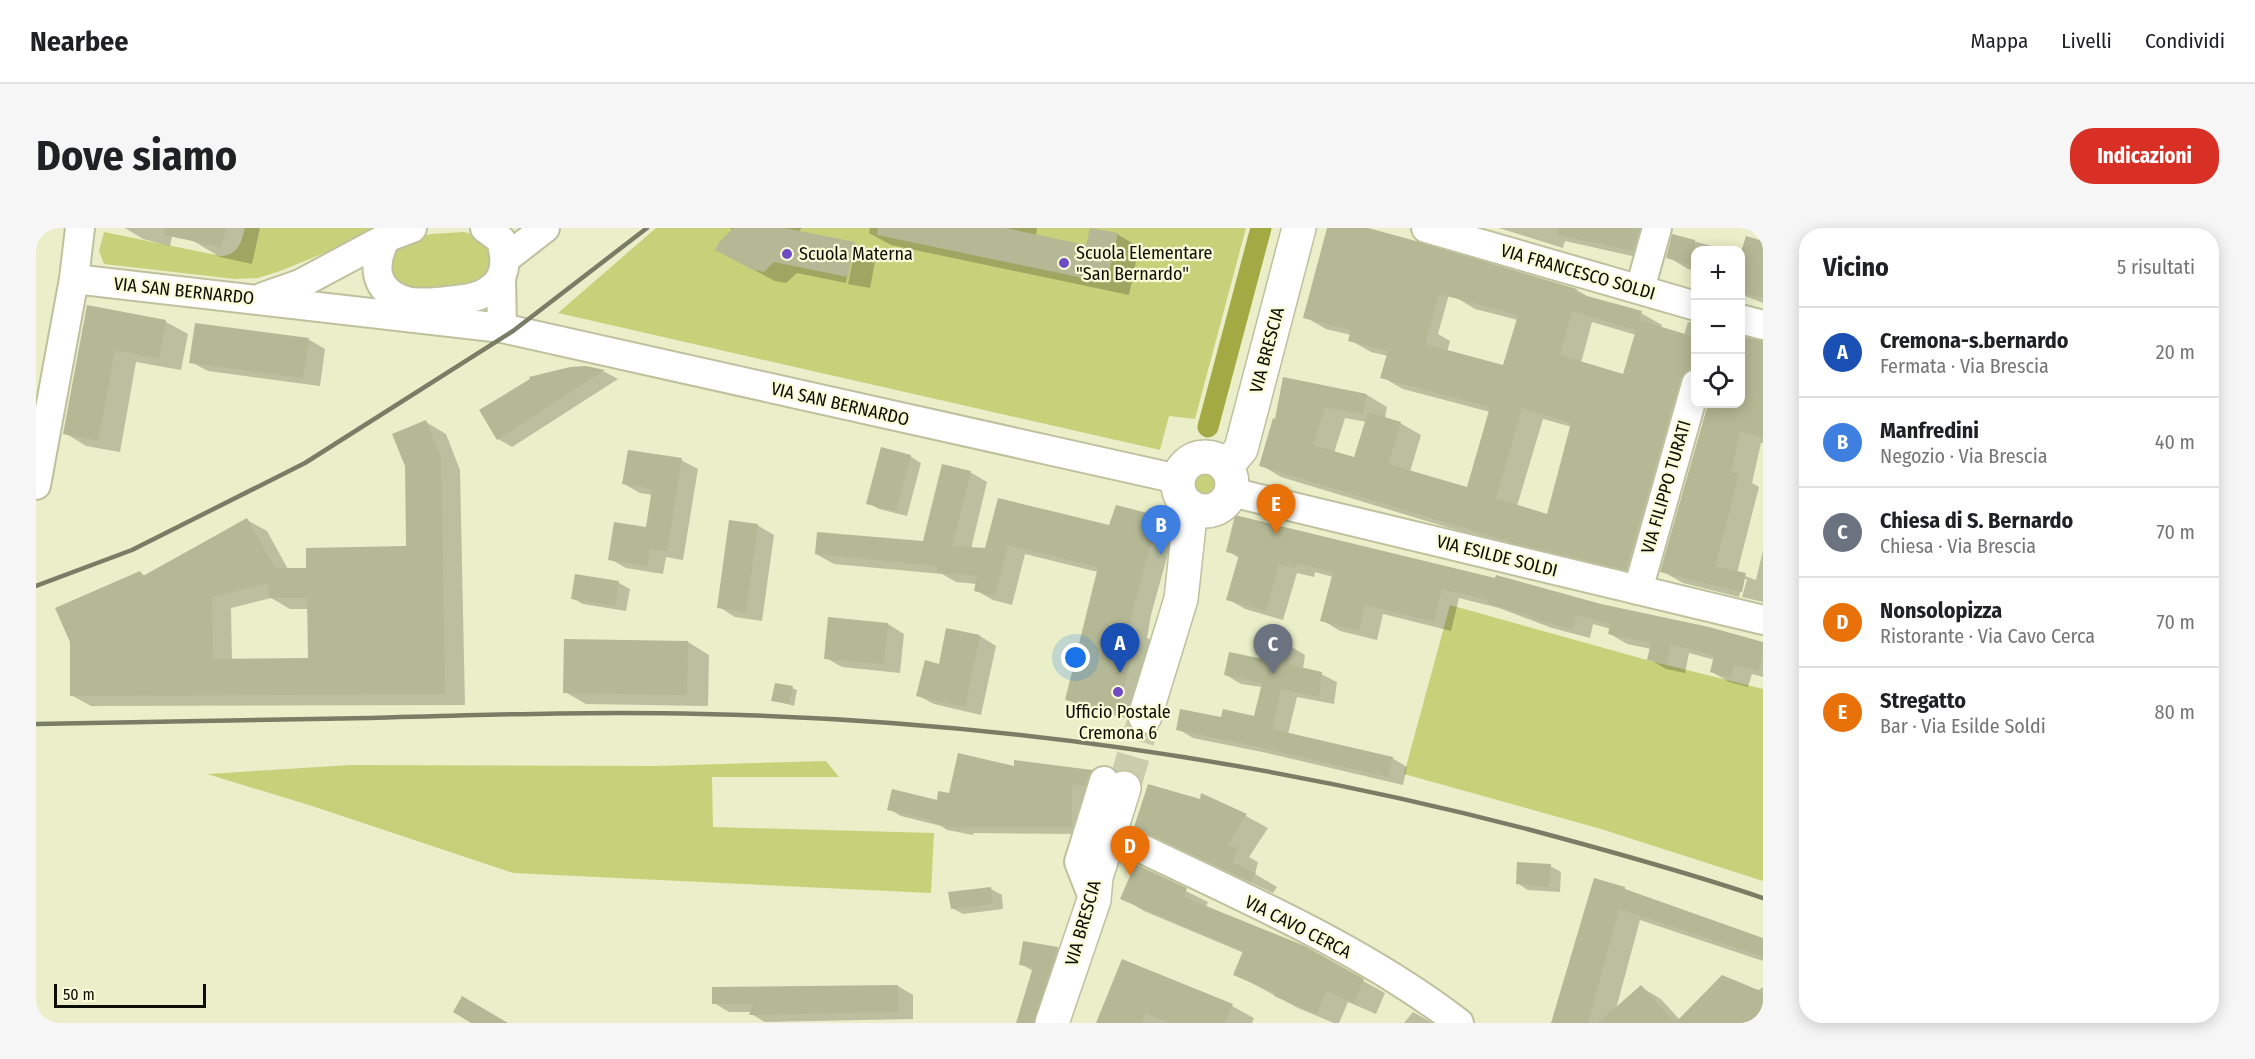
<!DOCTYPE html>
<html lang="it">
<meta charset="utf-8">
<style>
body{margin:0;font-family:"Fira Sans Condensed",sans-serif;background:#f6f6f6;color:#202124}
.controls{position:absolute;right:18px;top:18px;display:grid;overflow:hidden;border-radius:12px;box-shadow:0 3px 15px #0003}
.controls button{width:54px;height:54px;display:grid;place-items:center;padding:0;border:0;border-bottom:2px solid #e0e0e0;background:#fff;color:#202124;font:30px sans-serif}
.scale{position:absolute;left:18px;bottom:15px;width:152px;box-sizing:border-box;padding-left:6px;border:3px solid #0c0d03;border-top:0;font-size:16px;line-height:21px;white-space:nowrap;color:#0c0d03;-webkit-text-stroke:4px #f8fcd7;paint-order:stroke}
.you{position:absolute;left:1040px;top:430px;width:21px;height:21px;margin:-15px;border:4px solid #fff;border-radius:50%;background:#1a73e8;box-shadow:0 0 0 9px #1a73e833}
.badge{display:grid;place-items:center;width:39px;height:39px;border-radius:50%;background:#d93025;color:#fff;font-size:20px;font-weight:700}
.pin{position:absolute;translate:-50% -50px;filter:drop-shadow(0 2px 3px #0008)}
.pin::after{content:'';position:absolute;top:32px;width:21px;height:18px;background:inherit;clip-path:polygon(0 0,100% 0,50% 100%)}
.list{margin:0;padding:0;list-style:none}
h2{display:flex;justify-content:space-between;align-items:center;height:78px;margin:0;padding:0 24px;font-size:26px}
h2 small{font-size:20px;font-weight:400;color:#757577}
.list li{display:grid;grid-template-columns:39px 1fr auto;gap:18px;align-items:center;box-sizing:border-box;height:90px;padding:0 24px;border-top:2px solid #e0e0e0}
.list b{display:block;font-size:22px;white-space:nowrap}
.list p{margin:0;font-size:20px;white-space:nowrap;color:#757577}
.list em{font-size:20px;font-style:normal;color:#757577}
.icon{flex:none;width:33px;height:33px;fill:none;stroke:currentColor;stroke-width:2;stroke-linecap:round;stroke-linejoin:round}
.map{position:relative;flex:none;width:1727px;height:795px;overflow:hidden;border-radius:24px}
header{display:flex;align-items:center;gap:36px;box-sizing:border-box;height:84px;padding:0 30px;background:#fff;border-bottom:2px solid #e0e0e0}
header strong{font-size:28px}
nav{display:flex;gap:33px;margin-inline-start:auto;font-size:21px}
.intro{display:flex;align-items:center;justify-content:space-between;box-sizing:border-box;height:144px;padding:0 36px}
h1{margin:0;font-size:42px}
.button{padding:15px 27px;border-radius:24px;background:#d93025;color:#fff;font-size:21px;font-weight:700}
main{display:flex;gap:36px;padding:0 36px}
aside{flex:1;background:#fff;border-radius:24px;box-shadow:0 3px 15px #0003}
.map>svg:first-child{display:block}
.green{fill:#c9d07a}
.shadow{fill:#0003;fill-rule:evenodd}
.lines{fill:none;stroke-linecap:round;stroke-linejoin:round}
.canal{stroke:#a4aa43;stroke-width:21}
.building{fill:#b4b895;fill-rule:evenodd}
.major-tunnel{stroke:#c9cdab;stroke-width:33;stroke-dasharray:33 16;stroke-linecap:butt}
.minor-casing{stroke:#bdc19d;stroke-width:32}
.major-casing{stroke:#bdc19d;stroke-width:36}
.minor{stroke:#fff;stroke-width:28}
.major{stroke:#fff;stroke-width:33}
.rail{stroke:#7a7d65;stroke-width:4.5}
.poi-dot{fill:#6f4bc4;stroke:#f8fcd7;stroke-width:2}
.labels{text-anchor:middle;stroke-width:4.5;stroke-linejoin:round;paint-order:stroke}
.poi-label{font-size:18px;fill:#0c0d03;stroke:#f8fcd7;text-anchor:start}
.street-label{font-size:18px;fill:#0c0d03;stroke:#f8fcd7}
</style>
<header>
<strong>Nearbee</strong>
<nav><a>Mappa</a><a>Livelli</a><a>Condividi</a></nav>
</header>
<div class="intro"><h1>Dove siamo</h1><a class="button">Indicazioni</a></div>
<main>
<div class="map">
<svg width="1727" height="795" viewBox="0 0 1727 795">
<rect width="100%" height="100%" fill="#eaefc9"/>
<!-- green -->
<g class="green">
<path d="M209 0H350L244 43 222 50 199 51 68 36 63 23 68 4 185 28C202 27 205 15 209 0Z"/>
<polygon points="620,0 1210,0 1159,191 1133,188 1124,222 522,85"/>
<polygon points="428,4 444,8 456,18 456,45 439,58 373,64 359,56 352,28 373,10 396,6"/>
<circle cx="1169" cy="256" r="15"/>
<polygon points="1414,377 1611,432 1727,461 1727,653 1565,601 1368,546"/>
<polygon points="790,533 803,549 676,549 677,599 898,605 895,665 477,645 276,578 171,546 315,537 619,538"/>
</g>
<!-- shadow -->
<g class="shadow">
<polygon points="89,0 138,0 134,18 107,11"/>
<polygon points="156,0 224,0 216,36 184,29 154,11"/>
<polygon points="694,0 766,0 762,4 819,16 840,28 834,60 812,56 819,21 816,21 810,55 761,45 750,55 739,53 703,34 697,3"/>
<polygon points="834,0 1001,0 1000,8 1051,19 1081,6 1103,19 1093,67 855,17 833,5"/>
<path d="M1293 0H1324L1422 34 1402 106 1414 113 1411 124 1468 138 1482 92 1439 81 1419 69 1431 31 1541 62 1554 70 1605 85 1626 97 1625 100 1648 107 1652 94 1660 95V176L1611 353 1500 326 1245 249 1225 237 1240 193 1248 151 1331 167 1351 179 1349 191 1364 195 1385 207 1374 244 1432 261 1454 184 1367 161 1346 149 1352 128 1335 124 1314 112 1315 107 1290 101 1269 89ZM1556 94 1600 107 1588 148 1545 135ZM1309 190 1331 194 1319 231 1298 225ZM1507 191 1536 199 1512 287 1481 278Z"/>
<polygon points="1463,0 1626,0 1614,32 1529,13 1527,20"/>
<polygon points="1638,8 1691,22 1660,22 1660,43 1652,41 1632,29"/>
<polygon points="1727,14 1727,75 1704,66 1704,26"/>
<polygon points="52,79 130,94 152,106 145,142 100,134 84,224 50,218 29,205"/>
<polygon points="272,111 289,121 284,158 172,143 155,134"/>
<polygon points="1727,114 1727,215 1725,215 1716,255 1723,259 1701,345 1720,352 1727,322 1727,374 1706,369 1711,351 1708,351 1703,369 1647,355 1626,343 1673,176 1704,176"/>
<polygon points="549,140 569,144 582,151 476,219 462,211"/>
<path d="M390 194 410 206 424 242 429 477 55 478 35 467 104 345 110 348 211 292 231 303 252 341H272L372 320ZM235 370 254 381H273V432H196L195 380Z"/>
<polygon points="874,228 885,235 871,288 843,281 832,275"/>
<polygon points="645,232 662,241 647,332 630,329 627,346 590,340 574,331 611,300 617,267 604,265 588,256"/>
<polygon points="934,244 951,254 935,321 950,322 963,271 1074,298 1122,290 1139,300 1115,387 1111,410 1119,414 1100,492 1048,481 1031,471 1062,344 989,326 976,377 957,372 939,362 941,356 920,354 906,346 798,336 780,326 888,315"/>
<polygon points="721,297 738,307 726,393 699,389 683,379"/>
<polygon points="1192,323 1564,377 1727,415 1727,449 1716,446 1712,459 1693,454 1676,444 1679,432 1653,425 1649,445 1630,441 1613,431 1615,421 1591,416 1574,406 1575,401 1557,396 1554,410 1516,400 1463,380 1423,370 1415,403 1347,386 1341,412 1304,403 1286,392 1297,349 1279,344 1278,349 1261,345 1247,392 1209,381 1192,371 1203,330"/>
<polygon points="540,348 583,355 594,361 590,383 547,376 536,370"/>
<polygon points="852,396 868,406 864,445 806,439 790,430"/>
<polygon points="944,408 960,418 945,487 898,476 881,467 904,438"/>
<polygon points="652,414 673,427 672,478 550,476 529,464"/>
<polygon points="1254,418 1269,427 1267,441 1285,446 1301,454 1298,476 1261,469 1252,506 1356,530 1371,539 1367,557 1231,525 1157,510 1142,501 1186,491 1219,489 1226,459 1205,456 1190,447 1233,434"/>
<polygon points="756,460 761,462 758,478 737,472"/>
<polygon points="979,534 1056,543 1068,550 1062,564 1049,562 1048,606 938,605 937,607 911,602 905,598 865,588 853,581 902,574 980,540"/>
<polygon points="1166,568 1210,588 1232,600 1213,629 1222,634 1219,646 1241,659 1237,665 1121,611 1100,599 1165,573"/>
<polygon points="1100,638 1172,674 1170,679 1268,720 1349,765 1340,786 1312,774 1303,795 1298,795 1262,780 1199,746 1208,725 1108,683 1086,670"/>
<polygon points="1514,638 1525,644 1524,664 1492,662 1481,655"/>
<polygon points="955,661 966,667 967,681 927,686 916,680"/>
<polygon points="1589,661 1600,667 1727,711 1727,733 1604,692 1580,781 1605,759 1625,771 1644,792 1721,763 1727,759 1727,795 1517,795"/>
<polygon points="988,714 1022,720 1038,730 1016,795 981,795 997,743 985,736"/>
<polygon points="1086,733 1196,778 1218,790 1216,795 1061,795"/>
<polygon points="862,758 877,767 877,791 729,794 715,786 715,784 693,784 678,775"/>
<polygon points="1377,784 1393,793 1396,795 1368,795"/>
</g>
<g class="lines">
<!-- canal -->
<polyline class="canal" points="1172,199 1225,0"/>
</g>
<!-- building -->
<g class="building">
<polygon points="129,0 190,0 185,19 128,7"/>
<polygon points="698,0 748,0 819,14 812,49 738,34 728,44 715,41 679,22 684,13"/>
<polygon points="842,0 970,0 1050,17 1054,0 1082,5 1071,55 841,7"/>
<path d="M1291 0H1332L1380 13 1541 61 1540 65 1606 83 1600 102 1536 83 1524 127 1587 146 1603 92 1659 109 1658 140 1649 144 1644 152 1590 342 1478 315 1223 238 1237 190 1239 191 1247 149 1331 166 1327 186 1289 179 1277 217 1318 229 1332 184 1365 194 1352 236 1431 259 1454 179 1344 150 1352 123 1312 113 1315 102 1267 90ZM1403 66 1482 87 1467 137 1389 116ZM1486 180 1535 195 1511 286 1460 270Z"/>
<polygon points="1522,0 1604,0 1597,23 1522,7"/>
<polygon points="1636,6 1659,12 1659,38 1630,30"/>
<polygon points="1710,8 1727,13 1727,70 1704,64 1704,27"/>
<polygon points="51,77 130,92 123,131 79,122 62,213 27,206"/>
<polygon points="159,95 273,110 267,150 153,135"/>
<polygon points="1704,108 1727,113 1727,209 1704,204 1695,244 1703,246 1679,338 1710,345 1706,364 1624,344 1672,176 1704,176"/>
<polygon points="550,138 569,142 461,212 443,182 494,151 493,149 534,139"/>
<path d="M390 192 405 230 409 466 34 468V414L19 380 104 343 107 348 211 290 239 340H270V320L370 318 369 238 356 206ZM232 355 233 370H271L272 430 177 431 176 369Z"/>
<polygon points="845,219 875,227 860,283 830,276"/>
<polygon points="592,222 646,230 631,323 614,321 611,338 572,332 578,294 610,299 616,261 586,256"/>
<polygon points="906,236 935,243 916,318 949,320 962,270 1073,297 1080,277 1123,288 1098,377 1094,399 1102,403 1082,483 1029,472 1062,339 972,317 959,368 938,363 941,348 901,345 901,338 779,326 781,304 887,313"/>
<polygon points="1199,287 1459,350 1460,347 1565,376 1673,399 1727,414 1727,425 1722,443 1698,437 1695,450 1674,444 1678,428 1635,416 1631,436 1611,432 1615,415 1572,406 1574,396 1540,387 1536,401 1497,391 1497,389 1451,375 1452,372 1406,361 1398,394 1329,377 1323,403 1284,393 1297,344 1261,335 1260,340 1243,336 1230,383 1190,372 1203,327 1190,324"/>
<polygon points="693,292 722,296 710,384 681,380"/>
<polygon points="539,346 583,353 579,378 535,371"/>
<polygon points="792,389 852,395 848,436 788,431"/>
<polygon points="910,400 944,407 929,479 880,468 889,432 903,436"/>
<polygon points="528,411 652,413 651,467 527,465"/>
<polygon points="1236,413 1255,417 1251,436 1286,444 1283,469 1245,461 1236,501 1357,529 1352,549 1214,517 1140,502 1144,481 1185,489 1187,481 1218,488 1226,455 1188,447 1193,424 1232,432"/>
<polygon points="739,455 757,458 753,476 735,473"/>
<polygon points="922,525 978,538 978,532 1056,542 1049,558 1036,556 1036,599 925,599 925,601 897,595 897,593 851,582 856,561 901,572 902,563 913,565"/>
<polygon points="1112,556 1164,571 1165,565 1211,586 1191,617 1201,620 1197,635 1220,645 1214,654 1098,599"/>
<polygon points="1481,634 1515,636 1513,659 1480,656"/>
<polygon points="1099,636 1151,660 1148,669 1269,718 1328,751 1318,775 1290,763 1280,786 1238,768 1240,765 1197,747 1207,723 1084,671"/>
<polygon points="1558,650 1589,659 1589,661 1727,710 1727,729 1583,681 1552,795 1515,795"/>
<polygon points="955,659 957,676 915,681 912,664"/>
<polygon points="987,713 1022,719 998,795 980,795 997,739 983,737"/>
<polygon points="1086,731 1197,776 1189,795 1133,795 1109,785 1105,795 1060,795"/>
<polygon points="1686,747 1727,764 1727,795 1562,795 1605,757 1639,795"/>
<polygon points="862,757 862,784 713,787 717,776 676,776 676,759"/>
<polygon points="426,768 472,795 435,795 417,784"/>
</g>
<g class="lines">
<!-- major-tunnel -->
<polyline class="major-tunnel" points="1088,560 1109,488"/>
<!-- minor casing -->
<g class="minor-casing">
<g id="minor">
<path d="M376 0 350 10C336 36 337 63 370 73 383 77 432 72 444 67 452 64 462 56 465 49 471 36 468 25 465 12L449 0"/>
<polyline points="1390,0 1660,78"/>
<polyline points="469,31 509,0"/>
<polyline points="38,51 466,100 465,50"/>
<polyline points="1604,61 1621,0"/>
<polyline points="227,69 264,56 350,10"/>
<polyline points="1704,91 1727,97"/>
<polyline points="466,100 1142,251"/>
<polyline points="0,257 38,51 44,0"/>
<polyline points="1195,264 1727,392"/>
<polyline points="1602,362 1660,156"/>
<path d="M1094 615C1206 669 1324 719 1423 795"/>
<polyline points="1058,672 1043,634 1068,553"/>
</g>
</g>
<!-- major casing -->
<g class="major-casing">
<g id="major">
<circle cx="1169" cy="256" r="27"/>
<polyline points="1190,239 1205,221 1263,0"/>
<polyline points="1109,488 1145,371 1155,279"/>
<polyline points="1016,795 1058,672 1060,649 1088,560"/>
</g>
</g>
<!-- minor -->
<use href="#minor" class="minor"/>
<!-- major -->
<use href="#major" class="major"/>
<!-- rail -->
<g class="rail">
<polyline points="0,358 96,322 269,235 477,103 611,0"/>
<path d="M0 496C111 495 222 493 334 490 445 487 556 483 667 486 945 492 1222 531 1491 601 1570 622 1650 644 1727 670"/>
</g>
</g>
<!-- markers -->
<g class="poi-dot">
<circle cx="751" cy="26" r="6"/>
<circle cx="1028" cy="35" r="6"/>
<circle cx="1082" cy="464" r="6"/>
</g>
<g class="labels">
<!-- poi labels -->
<g class="poi-label">
<text x="1040" y="31">Scuola Elementare<tspan x="1040" dy="21">"San Bernardo"</tspan></text>
<text x="763" y="32">Scuola Materna</text>
<text x="1082" y="490" text-anchor="middle">Ufficio Postale<tspan x="1082" dy="21">Cremona 6</tspan></text>
</g>
<!-- street labels -->
<g class="street-label">
<text transform="translate(1542 44) rotate(16)" y="6">VIA FRANCESCO SOLDI</text>
<text transform="translate(148 63) rotate(6)" y="6">VIA SAN BERNARDO</text>
<text transform="translate(1231 122) rotate(-75)" y="6">VIA BRESCIA</text>
<text transform="translate(804 176) rotate(13)" y="6">VIA SAN BERNARDO</text>
<text transform="translate(1630 259) rotate(-74)" y="6">VIA FILIPPO TURATI</text>
<text transform="translate(1461 328) rotate(14)" y="6">VIA ESILDE SOLDI</text>
<text transform="translate(1047 695) rotate(-74)" y="6">VIA BRESCIA</text>
<text transform="translate(1262 699) rotate(27)" y="6">VIA CAVO CERCA</text>
</g>
</g>
</svg>
<div class="controls">
<button>+</button>
<button>−</button>
<button><svg class="icon" aria-label="locate" viewBox="0 0 24 24"><circle cx="12" cy="12" r="6"/><path d="M12 2v4M12 18v4M2 12h4M18 12h4"/></svg></button>
</div>
<div class="scale">50 m</div>
<div class="you"></div>
<div class="pin badge" style="left:1084px;top:445px;background:#1a4fb4">A</div>
<div class="pin badge" style="left:1125px;top:327px;background:#3f7fe0">B</div>
<div class="pin badge" style="left:1237px;top:446px;background:#6b7280">C</div>
<div class="pin badge" style="left:1094px;top:648px;background:#e8710a">D</div>
<div class="pin badge" style="left:1240px;top:306px;background:#e8710a">E</div>
</div>
<aside>
<h2>Vicino<small>5 risultati</small></h2>
<ul class="list">
<li><span class="badge" style="background:#1a4fb4">A</span><div><b>Cremona-s.bernardo</b><p>Fermata · Via Brescia</p></div><em>20 m</em></li>
<li><span class="badge" style="background:#3f7fe0">B</span><div><b>Manfredini</b><p>Negozio · Via Brescia</p></div><em>40 m</em></li>
<li><span class="badge" style="background:#6b7280">C</span><div><b>Chiesa di S. Bernardo</b><p>Chiesa · Via Brescia</p></div><em>70 m</em></li>
<li><span class="badge" style="background:#e8710a">D</span><div><b>Nonsolopizza</b><p>Ristorante · Via Cavo Cerca</p></div><em>70 m</em></li>
<li><span class="badge" style="background:#e8710a">E</span><div><b>Stregatto</b><p>Bar · Via Esilde Soldi</p></div><em>80 m</em></li>
</ul>
</aside>
</main>
